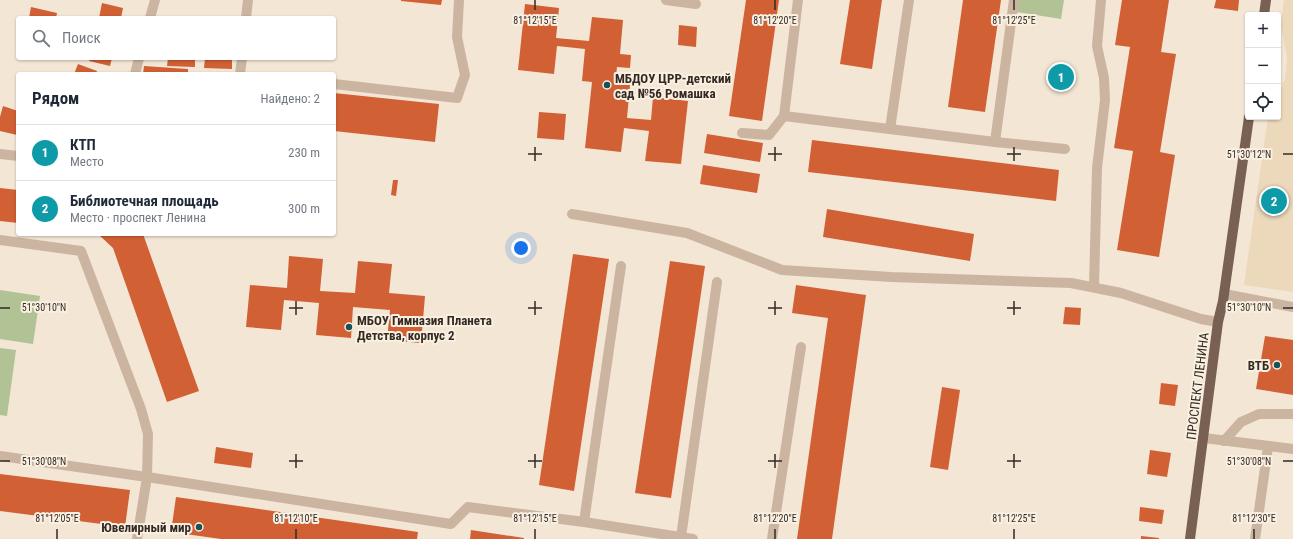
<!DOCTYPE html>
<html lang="ru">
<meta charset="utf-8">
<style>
body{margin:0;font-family:"Roboto Condensed",sans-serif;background:#f2f2f3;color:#1f2937}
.controls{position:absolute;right:12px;top:12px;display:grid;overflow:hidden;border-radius:4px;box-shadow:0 1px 3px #0004}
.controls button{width:36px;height:36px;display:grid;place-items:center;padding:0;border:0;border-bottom:1px solid #e0e1e3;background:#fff;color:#1f2937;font:20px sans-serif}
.you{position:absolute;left:521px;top:248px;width:14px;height:14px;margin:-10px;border:3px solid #fff;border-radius:50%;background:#1a73e8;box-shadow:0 0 0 6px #1a73e833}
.badge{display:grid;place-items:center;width:26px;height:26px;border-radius:50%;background:#175259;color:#fff;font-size:13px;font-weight:700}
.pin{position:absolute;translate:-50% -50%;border:2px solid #fff;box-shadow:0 1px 4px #0006}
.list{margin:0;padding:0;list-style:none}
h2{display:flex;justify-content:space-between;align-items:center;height:52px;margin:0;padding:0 16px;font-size:17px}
h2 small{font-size:13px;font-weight:400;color:#747a83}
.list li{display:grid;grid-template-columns:26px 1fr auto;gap:12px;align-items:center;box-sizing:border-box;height:56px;padding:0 16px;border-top:1px solid #e0e1e3}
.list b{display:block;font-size:15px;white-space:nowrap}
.list p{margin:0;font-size:13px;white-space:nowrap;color:#747a83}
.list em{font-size:13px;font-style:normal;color:#747a83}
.icon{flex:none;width:22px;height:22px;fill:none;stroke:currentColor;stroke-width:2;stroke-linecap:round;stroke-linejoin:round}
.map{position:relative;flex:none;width:1293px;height:539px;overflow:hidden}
.search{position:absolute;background:#fff;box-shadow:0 1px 3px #0004;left:16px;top:16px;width:320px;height:44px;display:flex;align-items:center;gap:10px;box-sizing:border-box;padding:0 14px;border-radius:4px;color:#747a83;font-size:15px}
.panel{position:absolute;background:#fff;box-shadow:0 1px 3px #0004;left:16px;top:72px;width:320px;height:164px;border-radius:4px}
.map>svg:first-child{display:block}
.green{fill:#b1c294}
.plaza{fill:#ecd8ba}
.building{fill:#d16034}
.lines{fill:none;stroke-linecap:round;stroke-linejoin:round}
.minor{stroke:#cbb5a0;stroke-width:10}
.major{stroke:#786153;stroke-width:10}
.ticks{fill:none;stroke:#342a24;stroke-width:1.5}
.poi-dot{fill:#175259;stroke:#faf0e1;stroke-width:1.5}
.labels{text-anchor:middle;stroke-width:4;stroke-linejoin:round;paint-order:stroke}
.poi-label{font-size:13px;font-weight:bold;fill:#342a24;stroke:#faf0e1;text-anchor:start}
.street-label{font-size:13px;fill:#342a24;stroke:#faf0e1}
.ticks-label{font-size:10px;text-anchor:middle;fill:#342a24;stroke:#faf0e1;stroke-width:4;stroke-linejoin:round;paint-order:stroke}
</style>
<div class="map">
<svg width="1293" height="539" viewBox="0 0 1293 539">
<rect width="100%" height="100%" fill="#f3e6d5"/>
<!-- green -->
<g class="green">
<polygon points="1018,0 1064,0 1061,19 1017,12"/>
<polygon points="0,290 40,296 33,344 0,339"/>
<polygon points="0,348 16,350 7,416 0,415"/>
</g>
<!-- plaza -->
<polygon class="plaza" points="1284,0 1293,0 1293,292 1244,285 1268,117 1278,117 1278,94 1285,79 1287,58 1281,26"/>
<!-- building -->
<g class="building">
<polygon points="401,0 442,0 441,5 401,1"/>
<polygon points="746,0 779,0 762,121 729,116"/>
<polygon points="850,0 882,0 872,69 840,64"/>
<polygon points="963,0 1001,0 985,112 948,107"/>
<polygon points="1122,0 1169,0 1161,52 1176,54 1160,152 1175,155 1159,257 1117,250 1133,151 1114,148 1130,47 1115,45"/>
<polygon points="1216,0 1239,0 1238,11 1214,8"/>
<polygon points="102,3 123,8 121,18 99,18"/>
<polygon points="525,4 559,8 556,38 589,41 592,17 623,20 620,54 631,55 630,68 617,67 615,84 630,85 627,118 651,120 653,97 688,101 681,164 645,161 649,131 624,128 621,152 585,148 592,82 582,81 585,49 557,46 554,74 518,70"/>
<polygon points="31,7 57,13 56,18 29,18"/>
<polygon points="679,25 697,27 696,47 678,45"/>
<polygon points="90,58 112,58 110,66 89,61"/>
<polygon points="168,58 195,58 195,67 167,66"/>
<polygon points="205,58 232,58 232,69 204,68"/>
<polygon points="78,64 97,71 96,74 74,74"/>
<polygon points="1054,64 1071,67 1068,89 1050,86"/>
<polygon points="144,66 188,69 188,74 143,74"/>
<polygon points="334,93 439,104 435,142 334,131"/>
<polygon points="3,106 18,111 18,131 17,135 0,131 0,117"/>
<polygon points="539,112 566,114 564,140 537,138"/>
<polygon points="707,134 763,143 760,162 704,153"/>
<polygon points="812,140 1059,170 1056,201 808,172"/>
<polygon points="703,165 760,174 757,193 700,184"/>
<polygon points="393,180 398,180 396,196 391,195"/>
<polygon points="0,188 18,190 18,223 0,221"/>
<polygon points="827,209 974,234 970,261 823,237"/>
<polygon points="98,234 143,234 199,391 167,402 113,248"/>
<polygon points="573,254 609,259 574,491 539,485"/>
<polygon points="289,256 323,259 320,291 355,293 358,261 392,264 389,293 425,296 421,343 387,340 390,310 353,307 351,338 316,335 319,303 284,300 281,330 246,327 250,285 287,288"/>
<polygon points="670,261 705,266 671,498 635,493"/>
<polygon points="796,285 866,295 832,539 797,539 828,318 792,313"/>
<polygon points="1065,307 1081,308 1080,325 1063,324"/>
<polygon points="1265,336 1293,340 1293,395 1256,389"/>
<polygon points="1161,383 1178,385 1175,406 1159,404"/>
<polygon points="942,387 960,390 948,470 930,467"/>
<polygon points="216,447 253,453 251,468 214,463"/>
<polygon points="1150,450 1171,453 1167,477 1147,474"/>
<polygon points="0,474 130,490 125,527 0,511"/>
<polygon points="176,497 418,532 417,539 221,539 171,532"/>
<polygon points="1140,507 1164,510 1162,524 1139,521"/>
<polygon points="471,530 524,538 524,539 470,539"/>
<polygon points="1141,536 1159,538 1159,539 1141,539"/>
</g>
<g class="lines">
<!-- minor -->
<g class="minor">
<polyline points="666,0 696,4"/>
<polyline points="798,0 784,116 995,142 1014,0"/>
<polyline points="150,18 155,0"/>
<polyline points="246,18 248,0"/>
<polyline points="135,74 139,58"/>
<polyline points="240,74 242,58"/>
<polyline points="334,84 457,98 465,75 457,37 459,0"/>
<polyline points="890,129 909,0"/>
<polyline points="742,133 769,135 784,116"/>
<polyline points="995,142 1065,149"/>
<polyline points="0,154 18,156"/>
<polyline points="572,214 687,233 782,270 891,277 1071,283 1121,293 1201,319 1218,322"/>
<polyline points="0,240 81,251 141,409 148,434 147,477 137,539"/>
<polyline points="1094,287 1097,168 1105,100 1104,78 1097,46 1101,0"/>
<polyline points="1224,294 1293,307"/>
<polyline points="1204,438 1293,449"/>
<polyline points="1224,441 1241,422 1259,414 1293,414"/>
<polyline points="0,456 147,477 451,524 468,507 584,522 693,539"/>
<polyline points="584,522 621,266"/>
<polyline points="681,537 717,282"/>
<polyline points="772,539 801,347"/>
<polyline points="1255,539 1268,447"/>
</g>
<!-- major -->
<g class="major">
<polyline points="1264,15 1266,0"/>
<polyline points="1190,539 1218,322 1223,301 1249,117"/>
</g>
</g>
<!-- ticks -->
<path class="ticks" d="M535 0V10M775 0V10M1014 0V10M535 147V161M775 147V161M1014 147V161M528 154H542M768 154H782M1007 154H1021M1283 154H1293M296 301V315M535 301V315M775 301V315M1014 301V315M0 308H10M289 308H303M528 308H542M768 308H782M1007 308H1021M1283 308H1293M296 454V468M535 454V468M775 454V468M1014 454V468M0 461H10M289 461H303M528 461H542M768 461H782M1007 461H1021M1283 461H1293M57 529V539M296 529V539M535 529V539M775 529V539M1014 529V539M1254 529V539"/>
<!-- markers -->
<g class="poi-dot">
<circle cx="607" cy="85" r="4"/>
<circle cx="349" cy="327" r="4"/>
<circle cx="1277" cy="365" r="4"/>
<circle cx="199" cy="527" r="4"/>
</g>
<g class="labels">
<!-- poi labels -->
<g class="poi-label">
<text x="615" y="83">МБДОУ ЦРР-детский<tspan x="615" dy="15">сад №56 Ромашка</tspan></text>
<text x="357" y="325">МБОУ Гимназия Планета<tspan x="357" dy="15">Детства, корпус 2</tspan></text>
<text x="1269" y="370" text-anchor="end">ВТБ</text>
<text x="191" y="532" text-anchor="end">Ювелирный мир</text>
</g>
<!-- street labels -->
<g class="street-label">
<text transform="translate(1197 386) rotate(-83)" y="5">ПРОСПЕКТ ЛЕНИНА</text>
</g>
</g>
<g class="ticks-label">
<text x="535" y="24">81°12'15"E</text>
<text x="775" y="24">81°12'20"E</text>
<text x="1014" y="24">81°12'25"E</text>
<text x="1249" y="158">51°30'12"N</text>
<text x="44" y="311">51°30'10"N</text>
<text x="1249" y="311">51°30'10"N</text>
<text x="44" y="465">51°30'08"N</text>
<text x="1249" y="465">51°30'08"N</text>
<text x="57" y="522">81°12'05"E</text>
<text x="296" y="522">81°12'10"E</text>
<text x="535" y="522">81°12'15"E</text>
<text x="775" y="522">81°12'20"E</text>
<text x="1014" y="522">81°12'25"E</text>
<text x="1254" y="522">81°12'30"E</text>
</g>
</svg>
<div class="controls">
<button>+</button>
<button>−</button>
<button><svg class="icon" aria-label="locate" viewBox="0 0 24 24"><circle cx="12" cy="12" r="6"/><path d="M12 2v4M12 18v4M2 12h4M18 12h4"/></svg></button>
</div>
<div class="you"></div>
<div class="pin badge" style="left:1061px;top:77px;background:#0f9aa8">1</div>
<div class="pin badge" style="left:1274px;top:201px;background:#0f9aa8">2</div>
<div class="search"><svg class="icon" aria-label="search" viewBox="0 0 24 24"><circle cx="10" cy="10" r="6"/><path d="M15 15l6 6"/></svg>Поиск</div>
<section class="panel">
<h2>Рядом<small>Найдено: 2</small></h2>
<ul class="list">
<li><span class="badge" style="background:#0f9aa8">1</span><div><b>КТП</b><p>Место</p></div><em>230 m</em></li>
<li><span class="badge" style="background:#0f9aa8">2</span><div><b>Библиотечная площадь</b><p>Место · проспект Ленина</p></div><em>300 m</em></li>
</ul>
</section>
</div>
